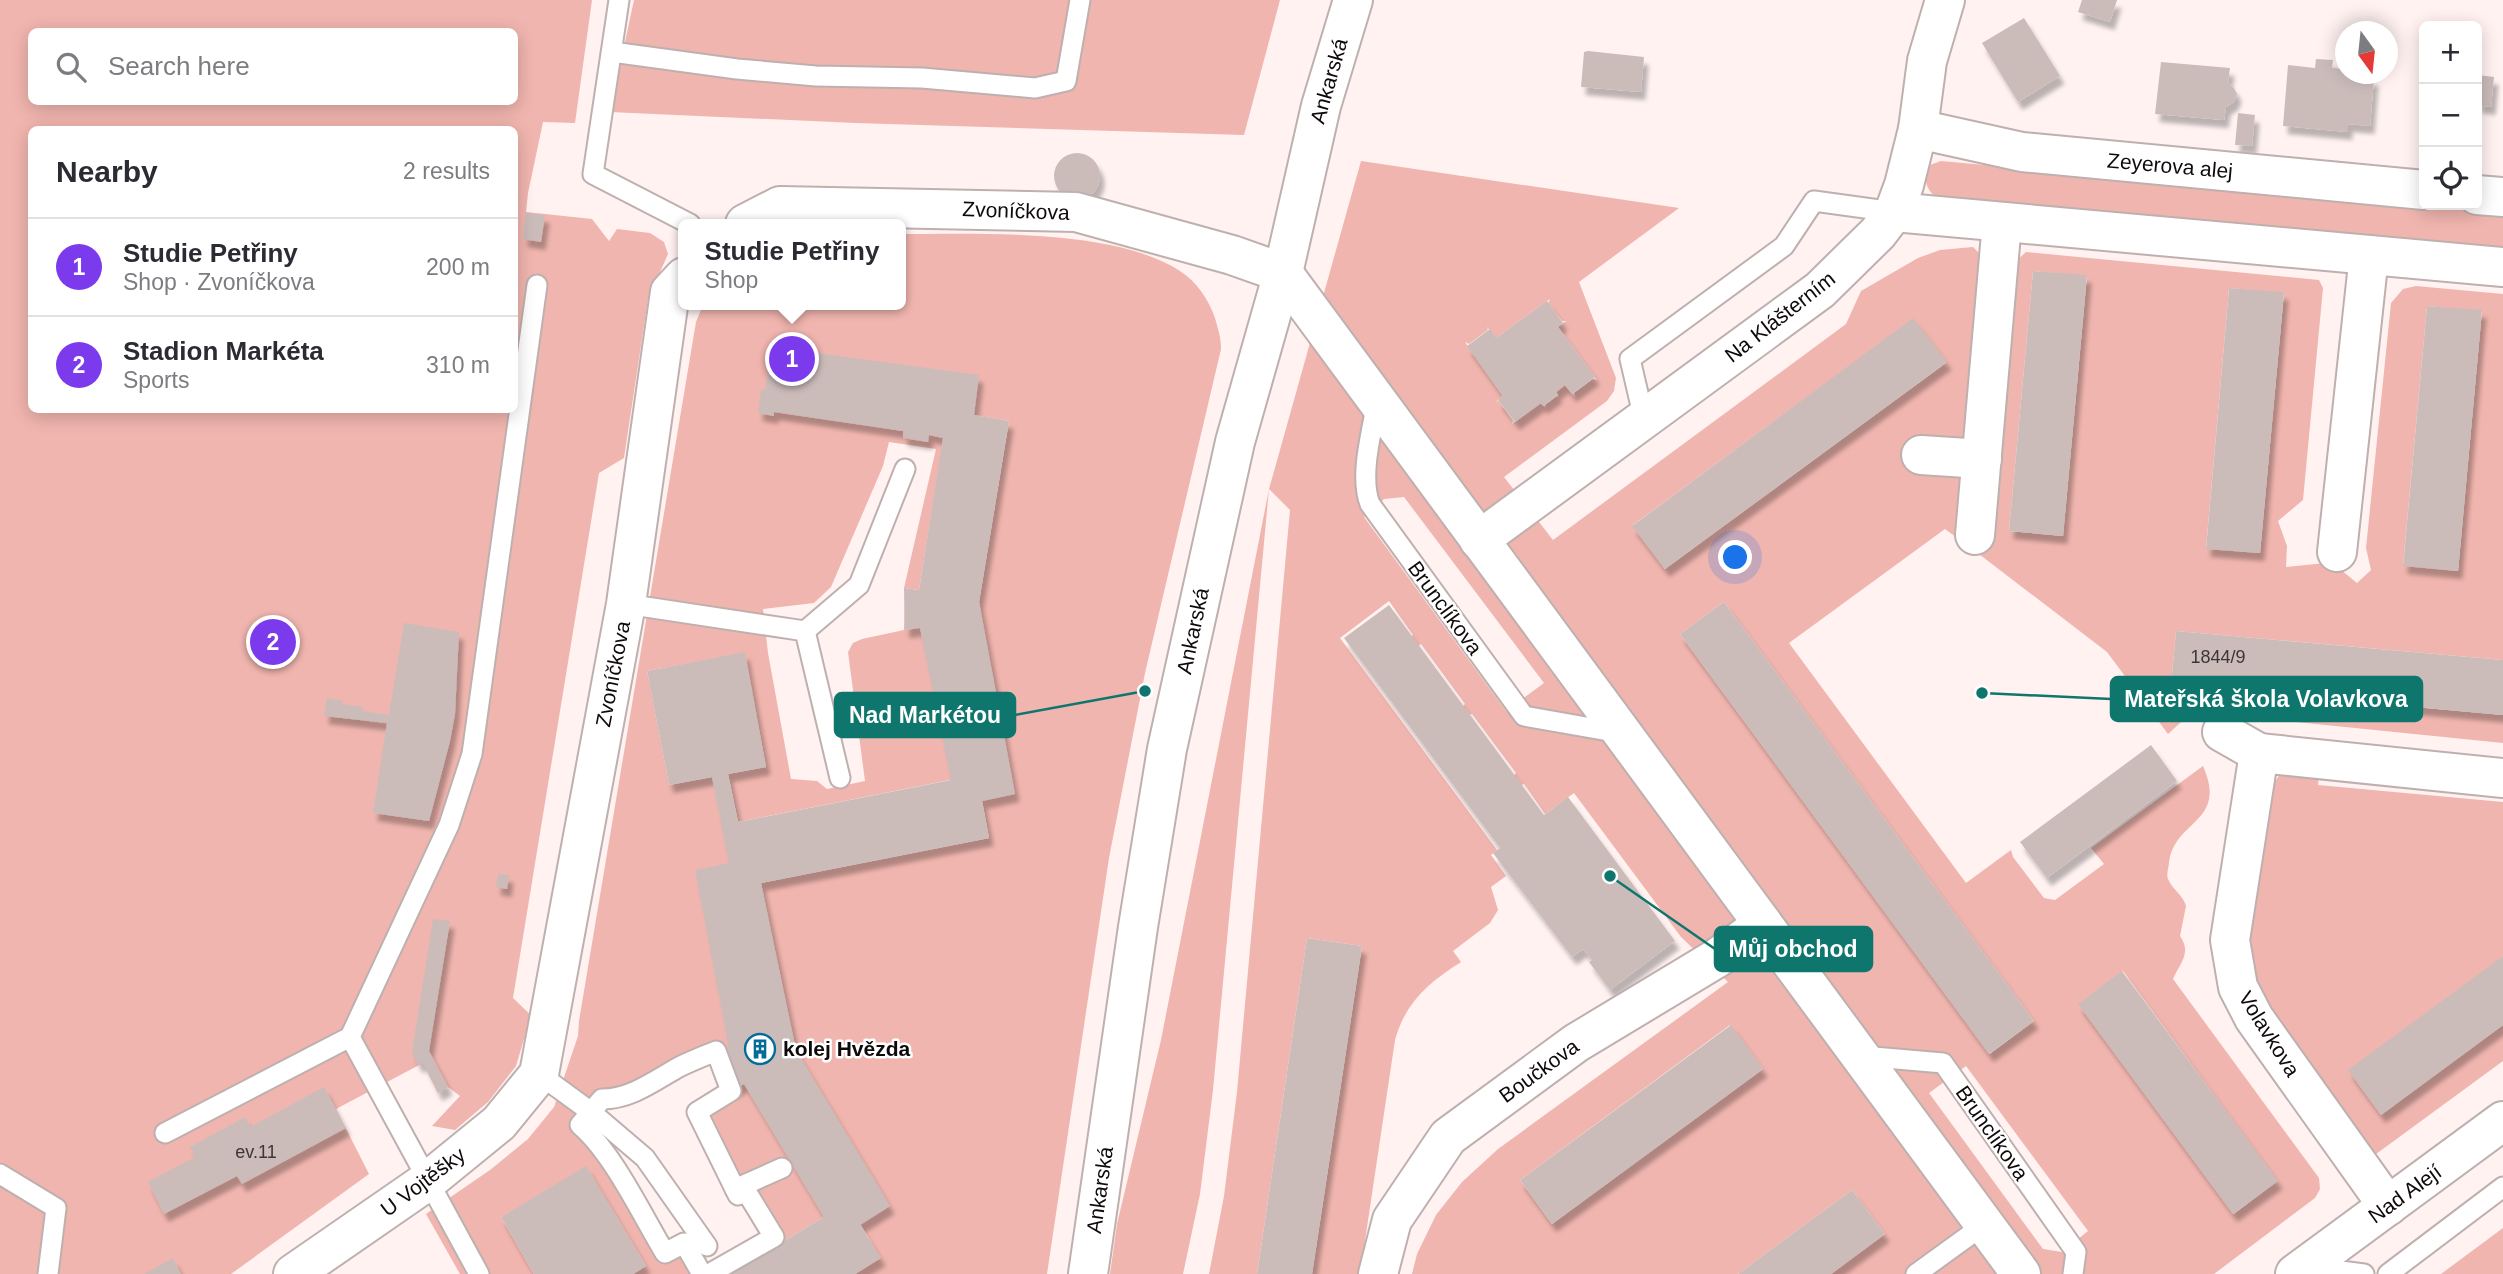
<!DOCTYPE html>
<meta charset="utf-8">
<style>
body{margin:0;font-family:Arial,sans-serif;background:#f2f2f3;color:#2b2b33}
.controls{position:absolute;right:21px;top:21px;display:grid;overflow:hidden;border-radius:10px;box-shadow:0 4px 18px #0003}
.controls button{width:63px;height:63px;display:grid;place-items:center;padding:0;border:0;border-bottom:2px solid #e1e1e2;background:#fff;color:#2b2b33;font:35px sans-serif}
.compass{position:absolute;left:2335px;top:21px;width:63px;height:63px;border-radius:50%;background:#fff;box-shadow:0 4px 18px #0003;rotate:165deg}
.you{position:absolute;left:1736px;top:558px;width:24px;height:24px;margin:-18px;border:5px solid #fff;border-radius:50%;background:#1a73e8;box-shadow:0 0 0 10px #1a73e833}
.badge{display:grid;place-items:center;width:46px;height:46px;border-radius:50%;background:#7c3aed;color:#fff;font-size:23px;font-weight:700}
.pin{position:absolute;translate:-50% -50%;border:4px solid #fff;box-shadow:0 2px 7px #0006}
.popup{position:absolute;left:678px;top:219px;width:228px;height:91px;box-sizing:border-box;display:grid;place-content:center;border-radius:10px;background:#fff;filter:drop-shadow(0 2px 5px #0005);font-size:23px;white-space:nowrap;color:#7c7c81}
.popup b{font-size:26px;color:#2b2b33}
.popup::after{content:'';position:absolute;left:50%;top:100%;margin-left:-14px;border:14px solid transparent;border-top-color:#fff}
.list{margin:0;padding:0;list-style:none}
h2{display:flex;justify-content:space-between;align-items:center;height:91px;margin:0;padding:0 28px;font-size:30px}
h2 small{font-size:23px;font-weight:400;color:#7c7c81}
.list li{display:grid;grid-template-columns:46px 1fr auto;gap:21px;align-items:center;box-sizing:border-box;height:98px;padding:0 28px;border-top:2px solid #e1e1e2}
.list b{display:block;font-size:26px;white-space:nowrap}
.list p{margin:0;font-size:23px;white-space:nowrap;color:#7c7c81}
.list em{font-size:23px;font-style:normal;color:#7c7c81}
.icon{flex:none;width:38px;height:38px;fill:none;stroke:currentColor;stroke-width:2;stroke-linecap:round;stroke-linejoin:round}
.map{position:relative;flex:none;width:2503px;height:1274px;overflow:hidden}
.search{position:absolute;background:#fff;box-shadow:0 4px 18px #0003;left:28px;top:28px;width:490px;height:77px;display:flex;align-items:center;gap:18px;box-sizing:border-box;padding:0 24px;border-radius:10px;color:#7c7c81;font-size:26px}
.panel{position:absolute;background:#fff;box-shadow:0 4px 18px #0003;left:28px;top:126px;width:490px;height:287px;border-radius:10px}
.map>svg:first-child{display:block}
.green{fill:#f0b5ae;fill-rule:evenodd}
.building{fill:#cbbcba;filter:url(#shadow)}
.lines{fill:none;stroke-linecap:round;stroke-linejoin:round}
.service-casing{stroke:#beb0ae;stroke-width:23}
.minor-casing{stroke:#beb0ae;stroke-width:42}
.tertiary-casing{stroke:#beb0ae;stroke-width:42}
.service{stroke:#fff;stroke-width:19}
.minor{stroke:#fff;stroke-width:38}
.tertiary{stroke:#fff;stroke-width:38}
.labels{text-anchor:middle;stroke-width:5;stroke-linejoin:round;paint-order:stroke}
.number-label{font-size:18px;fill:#3e3636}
.street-label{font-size:21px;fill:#0f0a0a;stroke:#fff}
.poi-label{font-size:21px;font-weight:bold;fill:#0f0a0a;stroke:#fff;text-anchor:start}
.leader{fill:none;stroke:#0f766e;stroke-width:2.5}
.callout-dot{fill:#0f766e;stroke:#fff;stroke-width:2.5}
.callout{fill:#0f766e;stroke:#0f766e;stroke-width:2.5}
.callout-label{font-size:23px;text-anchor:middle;font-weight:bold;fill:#fff}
</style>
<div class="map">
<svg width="2503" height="1274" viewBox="0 0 2503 1274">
<defs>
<filter id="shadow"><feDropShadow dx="4.5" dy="8" stdDeviation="2" flood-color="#0004"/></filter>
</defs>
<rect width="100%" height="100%" fill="#fff2f1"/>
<!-- green -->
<g class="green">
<path d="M0 0H592L575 123 543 122 528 193 526 212 592 219 609 241 617 229 650 233 664 242 668 254 648 299 624 458 599 473 513 998 535 1019 524 1039 516 1066 488 1102 455 1130 432 1126 460 1096 448 1087 438 1093 423 1063 336 1109 369 1174 231 1274H0ZM32 32H514V102H32ZM32 130H514V410H32Z"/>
<polygon points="634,0 1280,0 1244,135 856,123 610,112"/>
<path d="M1361 161 1679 208 1579 282 1616 378 1614 391 1607 401 1504 477 1553 540 1846 324 1861 291 1918 258 1940 250 1973 247 1984 258 1964 474V543L1945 529 1789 643 1966 883 2011 850 2013 857 2044 898 2055 900 2104 864 2091 848 2203 766C2228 823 2175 819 2169 862 2169 867 2166 874 2168 879 2172 889 2183 895 2186 906L2180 936C2192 953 2180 963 2173 979L2319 1178 2320 1189 2315 1198 2214 1274H1831L1885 1234 1852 1190 1738 1274H1412L1417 1254 1436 1215 1462 1182 1498 1149 1728 982 1681 937 1574 793 1545 814 1524 784 1521 785 1514 775 1516 773 1472 714 1469 715 1463 706 1465 704 1421 644 1418 646 1411 637 1413 635 1389 601 1340 638 1497 850 1491 855 1506 876 1491 887 1498 910 1490 923 1453 951 1461 962C1429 982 1405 1003 1395 1040L1360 1274H1312L1362 946 1307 938 1257 1274H1209L1224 1196 1237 1092 1290 510 1269 489 1213 1090 1200 1194 1183 1274H1110L1117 1224 1161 1040 1269 489ZM1550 299 1548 303 1562 321H1566L1558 327 1597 380 1593 379 1574 393 1575 397 1565 385 1556 392 1559 397 1557 396 1545 405 1546 408 1541 403 1512 424 1513 421 1499 401 1496 402 1503 396 1465 342 1469 344 1488 330 1487 327 1496 338ZM1913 319 1946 363 1665 569 1633 525ZM1404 497 1544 683 1506 711 1364 517 1384 499ZM1724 602 2034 1021 1990 1054 1680 634ZM2123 971 2277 1181 2234 1214 2079 1004ZM1730 1025 1763 1069 1552 1224 1520 1180ZM1966 1066 2088 1231 2062 1252 2043 1249 1929 1093Z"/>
<path d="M1941 161 2503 212V251L1939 200C1927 191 1921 179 1930 165Z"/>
<path d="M901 234C979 234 1114 228 1180 271 1196 281 1209 300 1215 318 1218 329 1221 337 1221 349L1145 673 1109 858 1047 1274H855L880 1258 861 1225 838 1239 824 1217 729 1274H709L774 1237 697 1112 731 1091 715 1051 615 1099 580 1125 665 1252 684 1243 702 1274H633L646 1266 586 1167 501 1217 534 1274H460L426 1214 490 1170 528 1139 554 1107 578 1036 579 1021 696 322 703 305H900ZM948 411 1009 421 979 602 981 614 905 630 904 588 919 590ZM889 442 936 449 904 588V630L862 639 853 643 848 652 865 781 827 789 817 781 791 779 768 653 763 609 814 603 831 587 883 466ZM744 653 766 767 728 774 738 822 950 780 956 806 982 801 989 838 761 883 712 777 669 785 647 671Z"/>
<path d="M2026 252 2319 280 2323 288 2303 500 2278 521 2287 546 2286 567 2326 563 2335 565 2357 583 2371 570 2366 548 2391 303 2403 289 2416 286 2503 294V660L2176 631 2171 685 2503 715V743L2286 721 2201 704 2168 734 2107 652 1975 551 2015 262ZM2033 271 2087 276 2063 536 2009 531ZM2229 288 2284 293 2260 553 2206 548ZM2427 306 2482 311 2458 571 2403 565Z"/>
<polygon points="2282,771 2319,776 2318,785 2503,802 2503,956 2382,1114 2503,1025 2503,1061 2372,1157 2264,1011 2246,959 2268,792"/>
<polygon points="2503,1228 2503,1274 2441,1274"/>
</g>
<!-- building -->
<g class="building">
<polygon points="2082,0 2117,0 2110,22 2078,12"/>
<polygon points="2024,18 2060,76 2018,102 1982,43"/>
<polygon points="1588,51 1644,57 1641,92 1581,87 1584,52"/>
<polygon points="2316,59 2333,60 2332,68 2346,69 2346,74 2353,74 2352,76 2374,78 2370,126 2348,124 2348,132 2283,126 2288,65 2315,68"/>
<polygon points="2161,62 2230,68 2228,83 2234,88 2237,94 2234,102 2226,107 2224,120 2155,114"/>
<polygon points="2477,75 2494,77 2491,107 2477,105"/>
<polygon points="2238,113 2255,115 2252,146 2235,145"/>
<circle cx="1077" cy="176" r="23"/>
<polygon points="526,213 545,215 541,242 523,239"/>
<polygon points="2033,271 2087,275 2063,536 2009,531"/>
<polygon points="2229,288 2284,292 2260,553 2206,549"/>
<polygon points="1547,301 1563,323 1558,327 1595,377 1572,394 1565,385 1556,392 1558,395 1543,406 1541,403 1515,422 1498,400 1503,396 1467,346 1490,329 1496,338"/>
<polygon points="2427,306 2482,310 2458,571 2403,566"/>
<polygon points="1913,318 1947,362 1665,569 1632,526"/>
<polygon points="772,347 979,375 974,415 1009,421 979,602 1015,794 982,801 989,838 761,883 796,1050 890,1206 860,1225 881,1258 855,1274 729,1274 824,1217 744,1084 731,1091 716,1051 729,1048 695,870 729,863 712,777 669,785 647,671 745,652 766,767 728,774 738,822 951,780 920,628 905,630 904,588 919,590 943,438 929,435 928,442 903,438 903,431 774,412 774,416 758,413 761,390 765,390"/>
<polygon points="1724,602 2034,1021 1989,1054 1680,634"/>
<polygon points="1389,605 1544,815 1568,797 1675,941 1610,990 1589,962 1592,960 1583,949 1572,957 1493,853 1500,848 1344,638"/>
<polygon points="404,623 459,632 455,714 450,741 429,821 373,813 387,723 324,716 327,698 343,701 342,704 363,707 363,711 389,715"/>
<polygon points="2176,631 2503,660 2503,715 2171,685"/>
<polygon points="2151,745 2177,781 2047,878 2020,842"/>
<polygon points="498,874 509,875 507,889 496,887"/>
<polygon points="433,919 450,921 429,1051 448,1087 438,1093 423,1063 418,1065 412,1052"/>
<polygon points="1307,938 1362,946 1312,1274 1257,1274"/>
<polygon points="2503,956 2503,1025 2381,1115 2348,1070"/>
<polygon points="2122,971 2278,1181 2233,1214 2078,1004"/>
<polygon points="1731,1025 1763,1069 1552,1224 1520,1180"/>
<polygon points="324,1087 346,1128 242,1184 237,1176 164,1214 148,1182 195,1157 190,1147 245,1117 250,1127"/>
<polygon points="586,1166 646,1266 633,1274 534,1274 501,1217"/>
<polygon points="1852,1190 1885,1234 1831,1274 1738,1274"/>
<polygon points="173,1258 181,1274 144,1274"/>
</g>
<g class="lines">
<!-- service casing -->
<g class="service-casing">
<g id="service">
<polyline points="619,0 593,174 690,224"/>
<polyline points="612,52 737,69 816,76 922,78 1035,88 1066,81 1080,0"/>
<path d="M1377 402C1372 431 1359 476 1370 504L1524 716 1620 733"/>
<polyline points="1644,419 1630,359 1784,246 1814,201 1894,212"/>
<polyline points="626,604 805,631 859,585 905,469"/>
<polyline points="805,631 840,778"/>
<polyline points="1862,1056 1943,1063 2076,1252 2073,1274"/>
<polyline points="539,1074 591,1112 645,1158 707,1246"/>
<polyline points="165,1133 350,1037"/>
<polyline points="0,1174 56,1208 48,1274"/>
<polyline points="735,1189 782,1168"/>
<polyline points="2309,1267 2364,1274"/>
<polyline points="479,1274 350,1037 449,825 472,754 537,285"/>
<path d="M702 1274 684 1243 665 1253C642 1215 613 1153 580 1125L602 1099C631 1099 654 1081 679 1067 691 1061 704 1056 716 1051L731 1091 697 1112 738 1195 746 1191 774 1237 709 1274"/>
<polyline points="1916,1274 1985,1224"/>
<polyline points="2388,1274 2503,1187"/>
</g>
</g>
<!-- minor casing -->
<g class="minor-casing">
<g id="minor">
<polyline points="1918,129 2022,152 2424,190"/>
<polyline points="2477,195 2503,197"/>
<polyline points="1894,212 2503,267"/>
<polyline points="745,224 780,206 1076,212 1232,255 1283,273 2021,1274"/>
<polyline points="1921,455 1982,459"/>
<polyline points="1975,535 2002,222"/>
<polyline points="1479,540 1820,290 1878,233 1894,212 1904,185 1918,129 1927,61 1945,0"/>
<polyline points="2337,552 2369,255"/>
<polyline points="2222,732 2259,753"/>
<polyline points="2388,1206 2254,1018 2238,987 2230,940 2259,753 2503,778"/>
<polyline points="293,1274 429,1180 499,1123 539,1074 626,604 670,292 684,277"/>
<polyline points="1378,1274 1392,1220 1448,1137 1576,1043 1717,958 1763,924"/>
<polyline points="2295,1274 2503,1121"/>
</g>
</g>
<!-- tertiary casing -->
<g class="tertiary-casing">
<polyline id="tertiary" points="1088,1274 1138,927 1167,749 1235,442 1283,273 1321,106 1353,0"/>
</g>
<!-- service -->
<use href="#service" class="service"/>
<!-- minor -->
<use href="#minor" class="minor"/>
<!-- tertiary -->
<use href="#tertiary" class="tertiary"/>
</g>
<!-- icons -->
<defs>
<g id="building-ring" transform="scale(1.575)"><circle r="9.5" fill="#fff" stroke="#046c99" stroke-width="1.5"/><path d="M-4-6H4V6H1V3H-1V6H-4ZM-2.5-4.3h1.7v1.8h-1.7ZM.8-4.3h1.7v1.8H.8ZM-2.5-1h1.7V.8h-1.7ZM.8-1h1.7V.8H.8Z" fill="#046c99"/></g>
</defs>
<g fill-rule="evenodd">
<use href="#building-ring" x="760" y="1049"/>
</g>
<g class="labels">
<!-- number labels -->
<g class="number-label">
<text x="2218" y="663">1844/9</text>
<text x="256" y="1158">ev.11</text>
</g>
<!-- street labels -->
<g class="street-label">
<text transform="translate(1329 81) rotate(-74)" y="7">Ankarská</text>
<text transform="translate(2170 166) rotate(5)" y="7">Zeyerova alej</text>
<text transform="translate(1016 211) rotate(2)" y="7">Zvoníčkova</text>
<text transform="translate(1780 317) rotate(-38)" y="7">Na Klášterním</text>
<text transform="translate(1445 608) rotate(54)" y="7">Brunclíkova</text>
<text transform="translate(1193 631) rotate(-78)" y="7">Ankarská</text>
<text transform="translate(613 674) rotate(-79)" y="7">Zvoníčkova</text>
<text transform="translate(2269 1034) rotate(58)" y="7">Volavkova</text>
<text transform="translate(1539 1071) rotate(-36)" y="7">Boučkova</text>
<text transform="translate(1992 1133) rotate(55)" y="7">Brunclíkova</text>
<text transform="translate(423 1182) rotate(-37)" y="7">U Vojtěšky</text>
<text transform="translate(1100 1190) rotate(-82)" y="7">Ankarská</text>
<text transform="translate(2405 1194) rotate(-36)" y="7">Nad Alejí</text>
</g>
<!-- poi labels -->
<g class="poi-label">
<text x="783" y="1056">kolej Hvězda</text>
</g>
</g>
<!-- callouts -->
<path class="leader" d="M1982 693L2111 699M1145 691L1015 715M1610 876L1715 949"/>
<g class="callout-dot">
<circle cx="1982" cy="693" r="7"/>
<circle cx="1145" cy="691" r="7"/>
<circle cx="1610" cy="876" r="7"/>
</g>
<g class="callout">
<rect x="2111" y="677" width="311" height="44" rx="7"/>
<rect x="835" y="693" width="180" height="44" rx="7"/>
<rect x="1715" y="927" width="157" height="44" rx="7"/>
</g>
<g class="callout-label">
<text x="2266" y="707">Mateřská škola Volavkova</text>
<text x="925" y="723">Nad Markétou</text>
<text x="1793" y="957">Můj obchod</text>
</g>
</svg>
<div class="controls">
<button>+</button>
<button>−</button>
<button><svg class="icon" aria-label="locate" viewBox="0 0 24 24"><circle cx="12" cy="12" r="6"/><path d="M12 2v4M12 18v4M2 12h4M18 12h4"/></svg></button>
</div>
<svg class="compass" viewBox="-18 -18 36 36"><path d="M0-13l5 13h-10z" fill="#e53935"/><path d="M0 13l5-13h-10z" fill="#7c7c81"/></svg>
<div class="you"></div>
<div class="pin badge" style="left:792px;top:359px">1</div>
<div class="popup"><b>Studie Petřiny</b>Shop</div>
<div class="pin badge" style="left:273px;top:642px">2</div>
<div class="search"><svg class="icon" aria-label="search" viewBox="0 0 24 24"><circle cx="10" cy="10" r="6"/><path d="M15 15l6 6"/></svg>Search here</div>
<section class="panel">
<h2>Nearby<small>2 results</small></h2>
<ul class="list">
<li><span class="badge">1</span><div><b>Studie Petřiny</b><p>Shop · Zvoníčkova</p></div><em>200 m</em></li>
<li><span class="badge">2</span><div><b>Stadion Markéta</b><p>Sports</p></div><em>310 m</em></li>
</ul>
</section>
</div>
